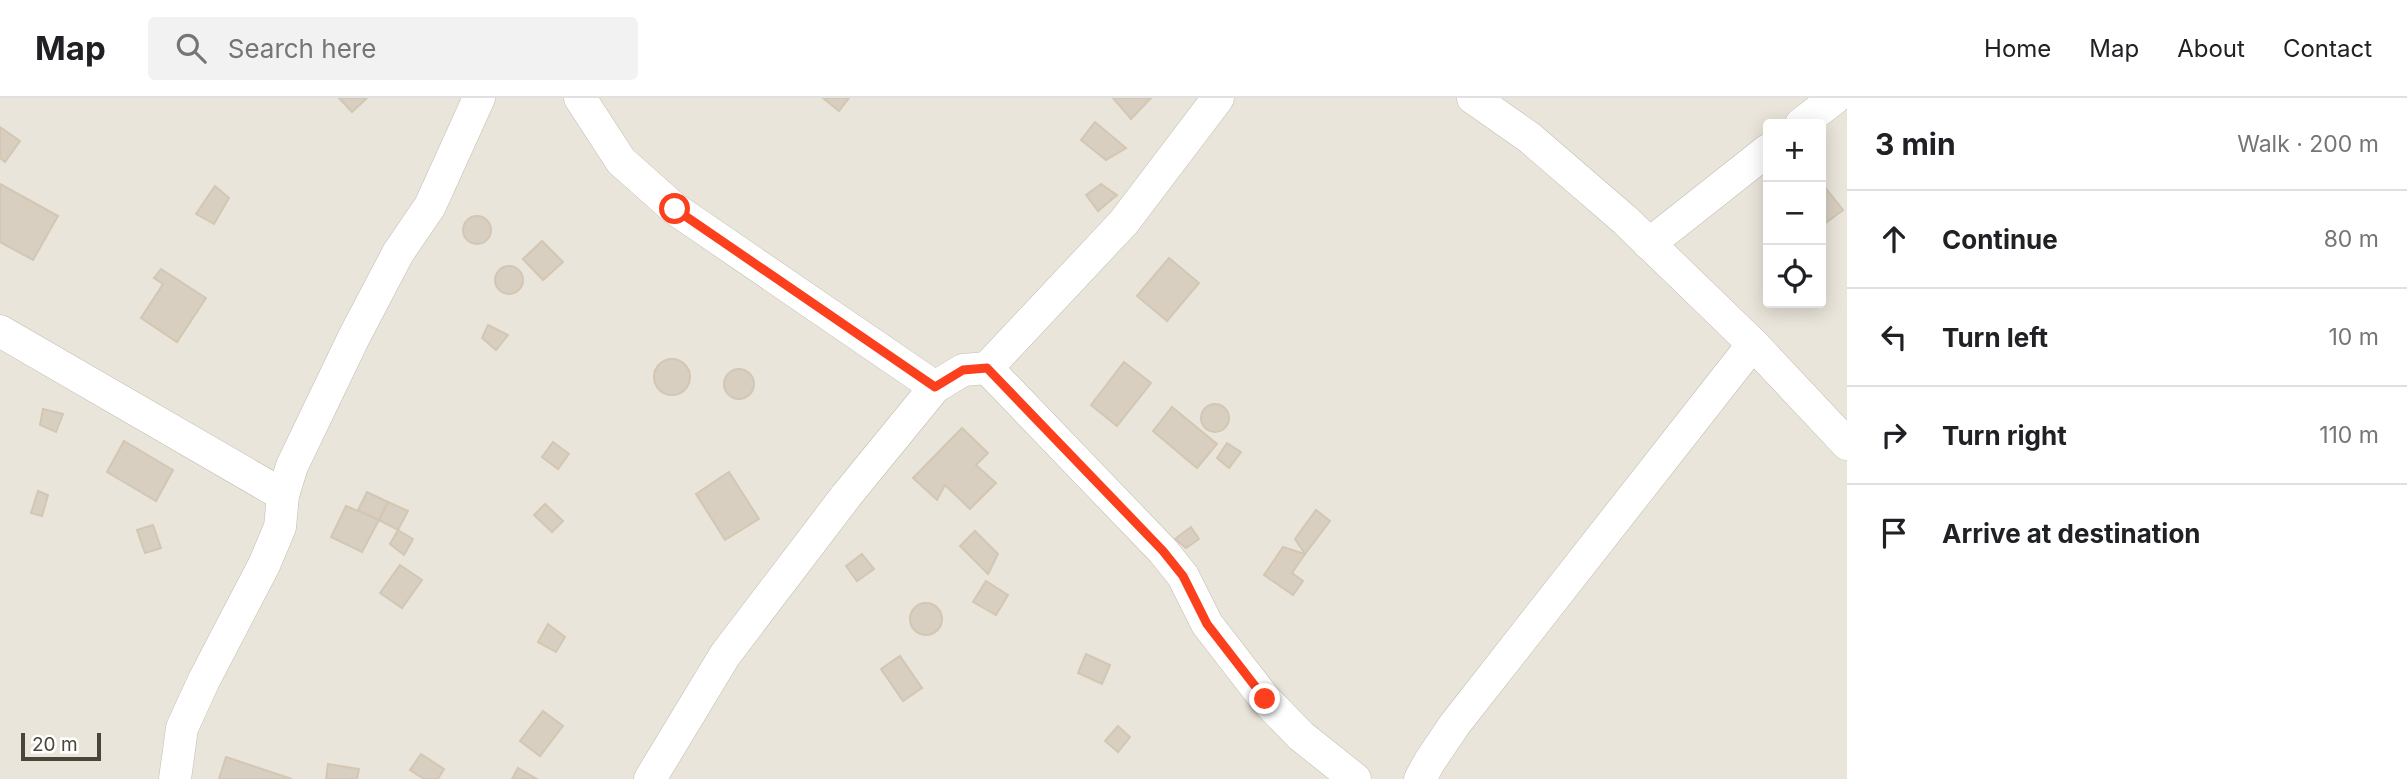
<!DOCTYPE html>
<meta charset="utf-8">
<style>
body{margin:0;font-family:Inter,sans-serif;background:#f2f2f2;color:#202124}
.controls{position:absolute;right:21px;top:21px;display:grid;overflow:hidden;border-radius:7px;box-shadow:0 4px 18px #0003}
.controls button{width:63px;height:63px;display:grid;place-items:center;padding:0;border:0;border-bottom:2px solid #e0e0e0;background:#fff;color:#202124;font:35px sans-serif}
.scale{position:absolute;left:21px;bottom:18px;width:80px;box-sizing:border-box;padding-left:7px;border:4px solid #4b4439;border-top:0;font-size:19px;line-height:24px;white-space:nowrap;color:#4b4439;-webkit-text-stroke:5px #fff;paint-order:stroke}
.stop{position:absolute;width:21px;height:21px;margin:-16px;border:5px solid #fc3f1d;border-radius:50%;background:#fff}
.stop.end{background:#fc3f1d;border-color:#fff;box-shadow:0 2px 7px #0008}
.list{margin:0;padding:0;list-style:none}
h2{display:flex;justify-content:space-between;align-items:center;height:91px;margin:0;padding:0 28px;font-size:30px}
h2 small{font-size:23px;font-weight:400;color:#757577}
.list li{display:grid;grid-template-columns:46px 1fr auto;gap:21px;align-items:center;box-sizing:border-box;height:98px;padding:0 28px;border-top:2px solid #e0e0e0}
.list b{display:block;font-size:26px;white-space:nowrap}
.list em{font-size:23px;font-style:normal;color:#757577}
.icon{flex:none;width:38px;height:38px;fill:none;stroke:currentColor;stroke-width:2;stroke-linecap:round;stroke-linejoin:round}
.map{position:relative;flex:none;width:1847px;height:681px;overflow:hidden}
header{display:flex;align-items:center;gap:42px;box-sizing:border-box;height:98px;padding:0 35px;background:#fff;border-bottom:2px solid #e0e0e0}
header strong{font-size:33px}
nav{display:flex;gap:38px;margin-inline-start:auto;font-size:24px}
.search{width:490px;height:63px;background:#f2f2f2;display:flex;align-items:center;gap:18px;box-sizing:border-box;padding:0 24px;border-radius:7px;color:#757577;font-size:26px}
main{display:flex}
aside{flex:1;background:#fff}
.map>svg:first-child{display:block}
.residential{fill:#eae5da;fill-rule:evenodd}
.building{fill:#d8cfc1;stroke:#d3c7b4;stroke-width:2}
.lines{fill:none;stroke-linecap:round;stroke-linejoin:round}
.street-casing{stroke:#c2bbae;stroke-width:33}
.street{stroke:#fff;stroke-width:32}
.route{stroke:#fc3f1d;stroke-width:9}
</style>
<header>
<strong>Map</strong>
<div class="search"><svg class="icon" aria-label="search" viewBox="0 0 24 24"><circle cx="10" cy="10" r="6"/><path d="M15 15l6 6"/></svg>Search here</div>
<nav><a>Home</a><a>Map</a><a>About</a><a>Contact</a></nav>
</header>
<main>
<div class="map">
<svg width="1847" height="681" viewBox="0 0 1847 681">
<rect width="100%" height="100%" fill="#f6f3ec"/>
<!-- residential -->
<path class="residential" d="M0 0H1847V681H0ZM1768 26H1821V205H1768Z"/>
<!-- building -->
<g class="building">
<polygon points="339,0 367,0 352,14"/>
<polygon points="823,0 849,0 839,13"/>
<polygon points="1113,0 1151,0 1131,21"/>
<polygon points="1095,24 1126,50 1106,62 1081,42"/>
<polygon points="0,29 20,43 5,64 0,60"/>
<polygon points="1821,84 1843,112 1823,127 1821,125"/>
<polygon points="0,86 58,118 33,162 0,144"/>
<polygon points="1101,86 1117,97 1098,113 1086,97"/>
<polygon points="215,88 229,100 214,126 196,116"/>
<circle cx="477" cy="132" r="14"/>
<polygon points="542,143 563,164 543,182 523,161"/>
<polygon points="1169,160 1199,185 1167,223 1137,198"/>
<circle cx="509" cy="182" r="14"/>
<polygon points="161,171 206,200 177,244 141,220 163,186 154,180"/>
<polygon points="488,227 508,237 496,252 482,240"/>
<circle cx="672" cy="279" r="18"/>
<polygon points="1124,264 1151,285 1117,328 1091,307"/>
<circle cx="739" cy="286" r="15"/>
<circle cx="1215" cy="320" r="14"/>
<polygon points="1172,309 1217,346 1197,370 1153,333"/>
<polygon points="43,311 63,316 56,334 40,327"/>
<polygon points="962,330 988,355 976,367 996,385 970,411 945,387 937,402 913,380"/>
<polygon points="124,343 173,372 156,403 107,374"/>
<polygon points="553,344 569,356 558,371 542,359"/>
<polygon points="1227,345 1241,354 1229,370 1217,360"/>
<polygon points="729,374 759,421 725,442 696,396"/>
<polygon points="38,393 48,397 42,418 31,415"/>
<polygon points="367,394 388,404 379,422 358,412"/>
<polygon points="388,404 408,413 398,432 379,422"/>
<polygon points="545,406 563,423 552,434 534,417"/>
<polygon points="346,408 379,422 362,454 331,439"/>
<polygon points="1316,412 1330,423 1305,456 1295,441"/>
<polygon points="153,427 161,450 145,455 137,432"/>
<polygon points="1191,429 1199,441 1186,450 1175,441"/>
<polygon points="398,432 413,441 404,457 390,446"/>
<polygon points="975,433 998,456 988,476 960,448"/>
<polygon points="1283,449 1305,456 1292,475 1303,483 1293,497 1264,477"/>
<polygon points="862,456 874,471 857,483 846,468"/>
<polygon points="400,467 422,482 402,510 380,495"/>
<polygon points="986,483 1008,497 996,517 973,504"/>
<circle cx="926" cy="521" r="16"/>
<polygon points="548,526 565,539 556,554 538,544"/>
<polygon points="1086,556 1110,567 1102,586 1078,575"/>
<polygon points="900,558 922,590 903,603 881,571"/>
<polygon points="543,613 563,628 540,658 520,643"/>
<polygon points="1118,628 1130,639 1118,654 1105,643"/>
<polygon points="421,656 444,671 438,681 424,681 410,672"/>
<polygon points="226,659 292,681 219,681"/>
<polygon points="328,666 359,671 357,681 326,681"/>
<polygon points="518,670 537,681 512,681"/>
</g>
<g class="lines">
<!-- street casing -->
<g class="street-casing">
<g id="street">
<polyline points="580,0 621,63 675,111 935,289"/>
<polyline points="1473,0 1530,40 1625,122 1753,246 1847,346"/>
<polyline points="1801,26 1835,0"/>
<polyline points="1649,146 1768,52"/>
<polyline points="0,233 283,397"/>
<polyline points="987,270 1124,124 1218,0"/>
<polyline points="175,681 182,630 204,582 264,467 280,429 283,397 292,368 354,239 398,155 430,108 479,0"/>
<polyline points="650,681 725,557 846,398 935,289 963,272 987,270 1163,453 1183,478 1207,526 1265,601 1301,638 1355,681"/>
<polyline points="1420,681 1430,663 1455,626 1753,246"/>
</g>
</g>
<!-- street -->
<use href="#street" class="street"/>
</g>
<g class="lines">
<!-- route -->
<polyline class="route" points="675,111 935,289 963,272 987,270 1163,453 1183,478 1207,526 1265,601"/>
</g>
</svg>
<div class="controls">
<button>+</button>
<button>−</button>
<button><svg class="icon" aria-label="locate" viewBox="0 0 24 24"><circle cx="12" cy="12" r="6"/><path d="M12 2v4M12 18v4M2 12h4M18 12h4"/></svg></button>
</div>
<div class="scale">20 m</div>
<div class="stop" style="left:675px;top:111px"></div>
<div class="stop end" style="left:1265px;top:601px"></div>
</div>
<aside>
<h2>3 min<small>Walk · 200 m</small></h2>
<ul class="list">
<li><svg class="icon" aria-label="ahead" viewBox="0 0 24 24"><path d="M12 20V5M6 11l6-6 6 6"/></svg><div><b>Continue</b></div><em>80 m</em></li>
<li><svg class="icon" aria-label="left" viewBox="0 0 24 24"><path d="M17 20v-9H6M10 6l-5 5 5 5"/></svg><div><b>Turn left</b></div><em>10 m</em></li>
<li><svg class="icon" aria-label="right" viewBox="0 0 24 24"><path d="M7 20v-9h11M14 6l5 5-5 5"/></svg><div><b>Turn right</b></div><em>110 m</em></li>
<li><svg class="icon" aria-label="arrive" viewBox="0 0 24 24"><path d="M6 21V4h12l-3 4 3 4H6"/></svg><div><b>Arrive at destination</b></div></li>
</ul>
</aside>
</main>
